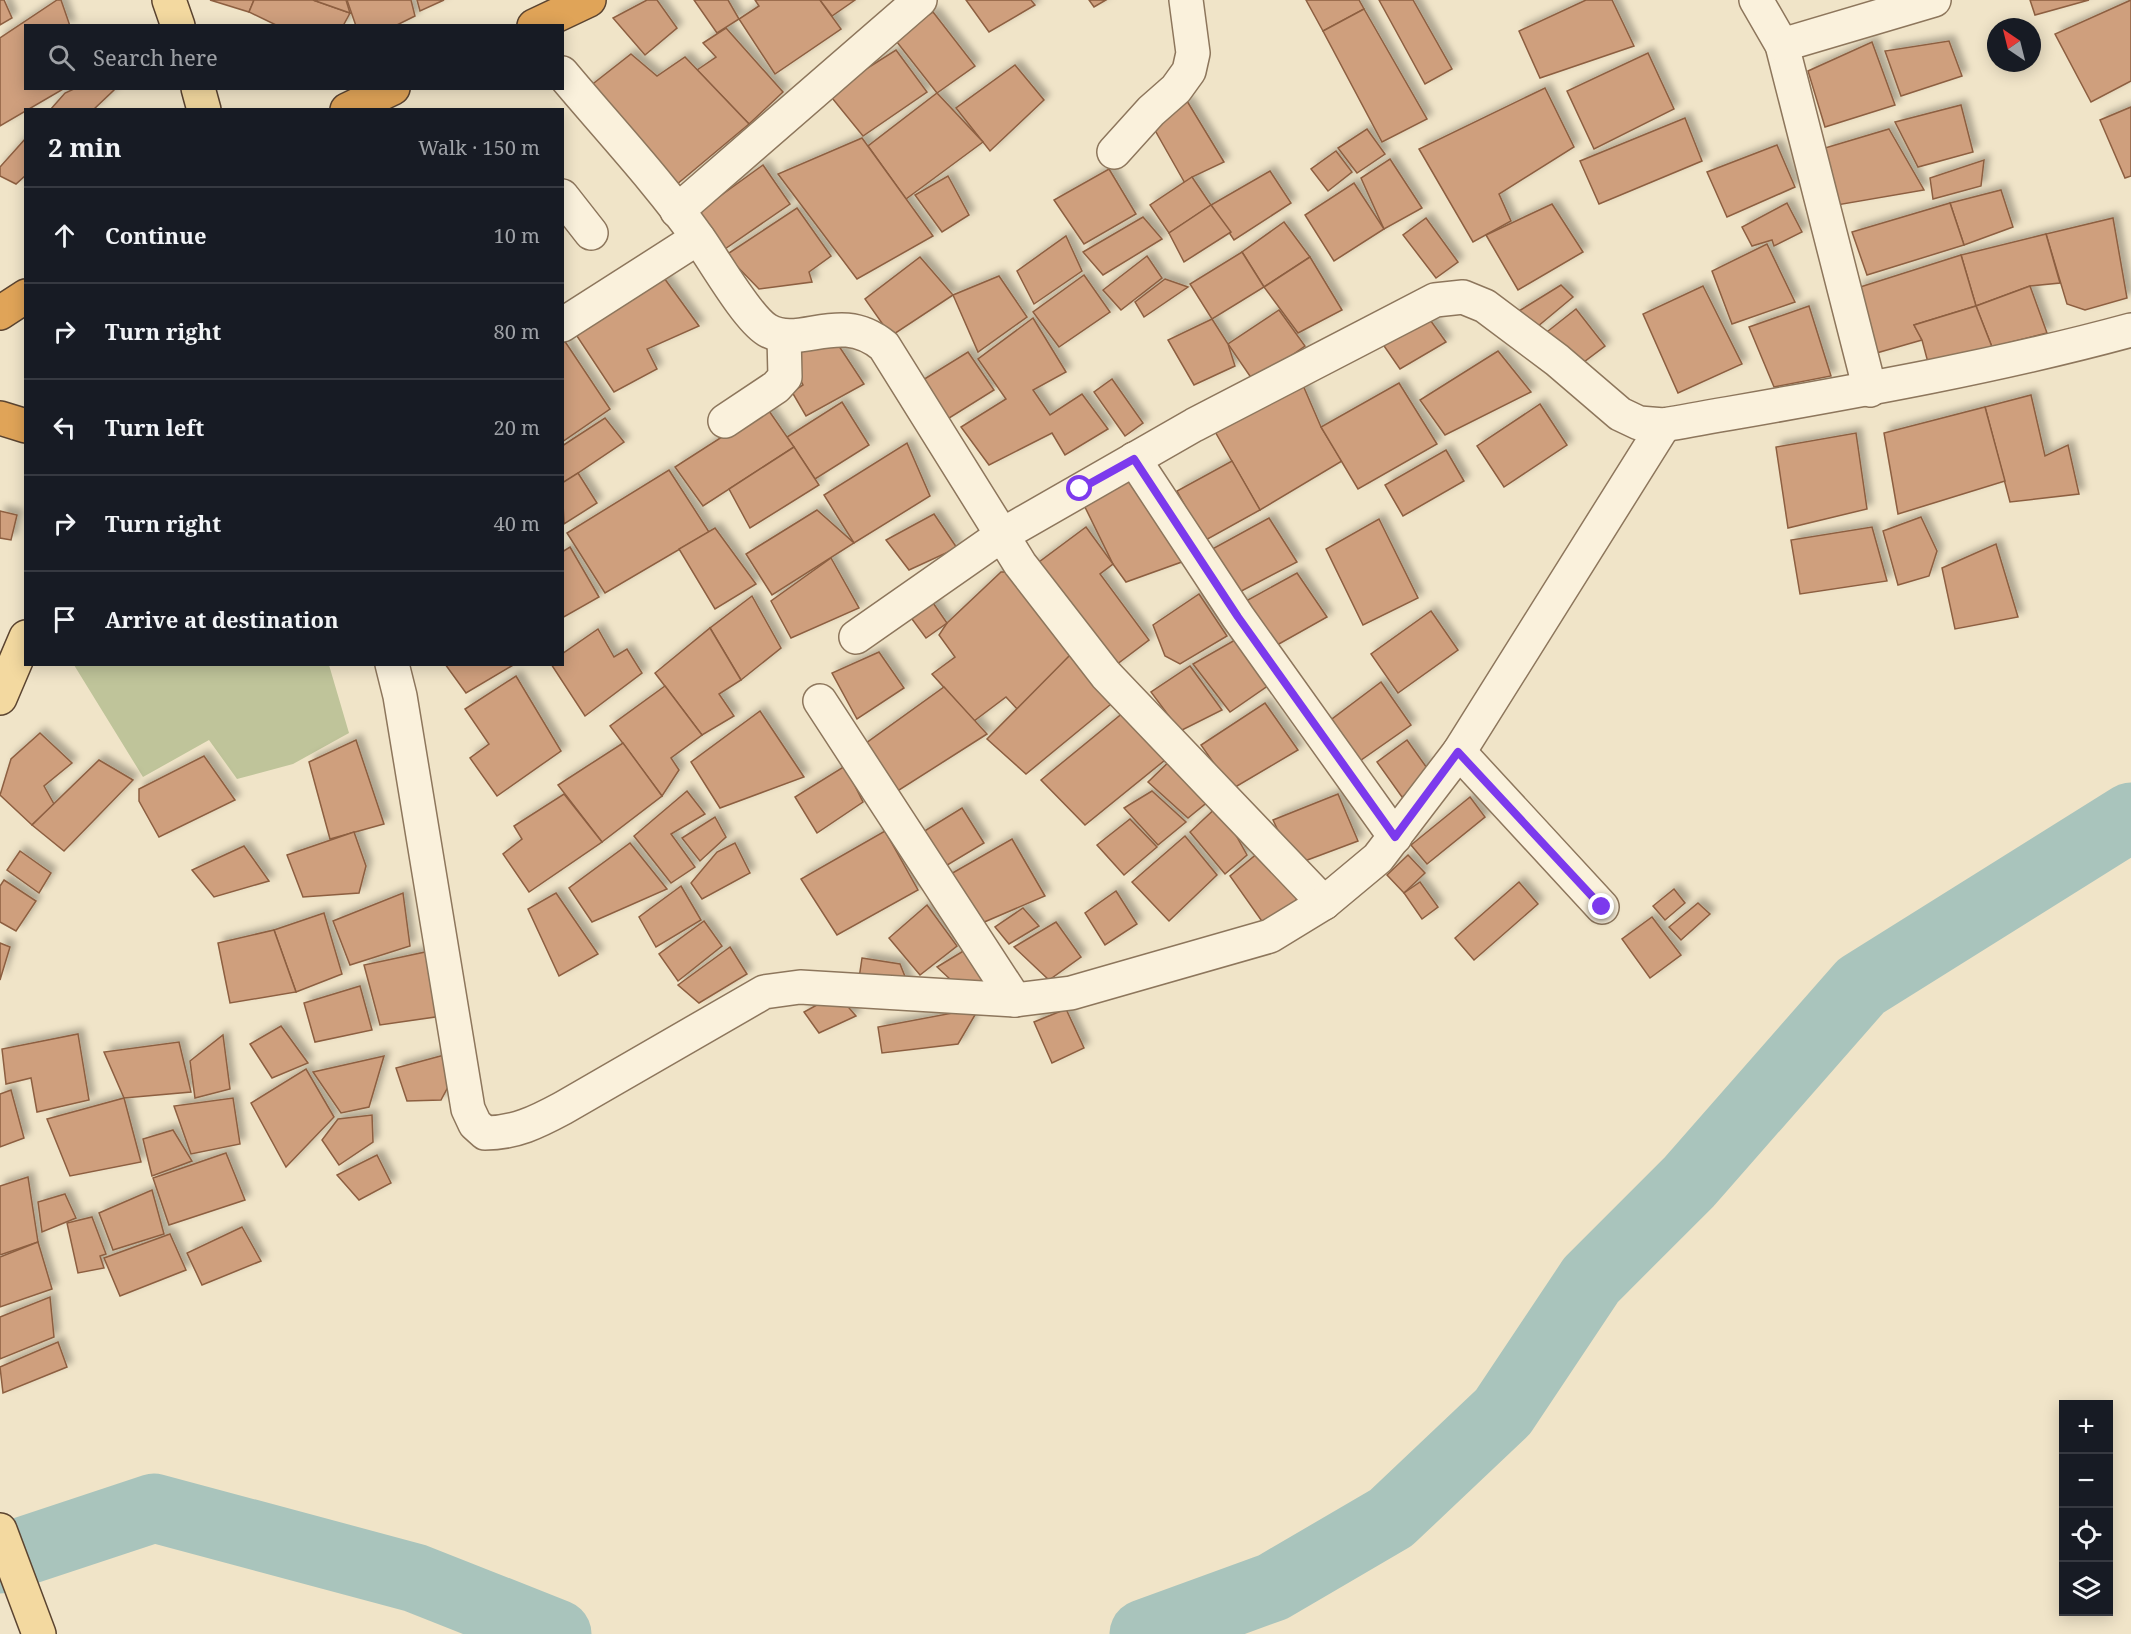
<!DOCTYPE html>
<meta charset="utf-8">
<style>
body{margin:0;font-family:"Noto Serif",serif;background:#20242c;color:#f1f3f6}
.controls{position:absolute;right:18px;bottom:18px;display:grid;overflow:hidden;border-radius:0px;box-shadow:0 3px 15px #0003}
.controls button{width:54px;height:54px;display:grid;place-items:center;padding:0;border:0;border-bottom:2px solid #363941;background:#171b24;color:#f1f3f6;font:30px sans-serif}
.compass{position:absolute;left:1987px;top:18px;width:54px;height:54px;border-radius:50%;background:#171b24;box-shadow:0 3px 15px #0003;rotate:325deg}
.stop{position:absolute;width:18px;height:18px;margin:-14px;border:4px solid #7c3aed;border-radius:50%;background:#fff}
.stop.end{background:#7c3aed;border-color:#fff;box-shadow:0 2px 6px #0008}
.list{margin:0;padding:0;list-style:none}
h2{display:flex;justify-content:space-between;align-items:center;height:78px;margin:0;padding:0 24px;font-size:26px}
h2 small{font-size:20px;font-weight:400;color:#9ea1a6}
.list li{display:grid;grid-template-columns:39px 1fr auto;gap:18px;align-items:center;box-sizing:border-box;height:96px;padding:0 24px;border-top:2px solid #363941}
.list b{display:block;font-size:22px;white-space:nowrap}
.list em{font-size:20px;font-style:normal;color:#9ea1a6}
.icon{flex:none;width:33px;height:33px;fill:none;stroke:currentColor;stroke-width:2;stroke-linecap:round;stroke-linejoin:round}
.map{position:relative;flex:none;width:2131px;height:1634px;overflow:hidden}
.search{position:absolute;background:#171b24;box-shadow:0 3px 15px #0003;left:24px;top:24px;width:540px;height:66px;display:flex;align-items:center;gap:15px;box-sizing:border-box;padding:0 21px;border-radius:0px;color:#9ea1a6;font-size:22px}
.panel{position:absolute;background:#171b24;box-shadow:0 3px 15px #0003;left:24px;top:108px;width:540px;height:558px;border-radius:0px}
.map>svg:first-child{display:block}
.cemetery{fill:#bfc49a}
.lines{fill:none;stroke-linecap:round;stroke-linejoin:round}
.river{stroke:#a9c4bc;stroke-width:69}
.building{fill:#cf9f7d;stroke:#8d5f41;stroke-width:1.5;filter:url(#shadow)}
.minor-casing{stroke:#8d765c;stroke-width:36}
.major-casing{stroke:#5b4430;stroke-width:36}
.highway-casing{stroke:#5b4430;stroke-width:36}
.minor{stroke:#faf1dc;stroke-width:33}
.major{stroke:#f3d9a0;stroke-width:33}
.highway{stroke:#e0a458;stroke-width:33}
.route{stroke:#7c3aed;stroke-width:8}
</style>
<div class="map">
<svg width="2131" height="1634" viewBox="0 0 2131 1634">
<defs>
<filter id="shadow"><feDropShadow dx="5.5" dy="-5.5" stdDeviation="3" flood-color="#0004"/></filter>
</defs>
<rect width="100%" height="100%" fill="#f0e4c8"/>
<!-- cemetery -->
<polygon class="cemetery" points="74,665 329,665 349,733 293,764 237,779 209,740 143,777"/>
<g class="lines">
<!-- river -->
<g class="river">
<polyline points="0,1559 154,1508 415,1578 557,1634"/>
<polyline points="1144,1634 1273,1587 1391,1518 1503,1412 1591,1280 1689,1182 1861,986 2131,817"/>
</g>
</g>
<!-- building -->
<g class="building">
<polygon points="0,0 4,0 12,18 0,25"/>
<polygon points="57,0 61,0 70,26 26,26 26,88 65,88 0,126 0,38"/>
<polygon points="210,0 254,0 249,12"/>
<polygon points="254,0 313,0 350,13 343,26 278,26 249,12"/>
<polygon points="313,0 346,0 350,13"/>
<polygon points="347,0 411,0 415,16 395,26 356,26"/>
<polygon points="417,0 444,0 420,11"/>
<polygon points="647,0 657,0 677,28 645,55 613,18"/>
<polygon points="694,0 728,0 739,19 717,33"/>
<polygon points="755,0 820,0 841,29 775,74 739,19 759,6"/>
<polygon points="820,0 855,0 832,16"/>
<polygon points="966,0 1031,0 1035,5 989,32"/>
<polygon points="1089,0 1106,0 1094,7"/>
<polygon points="1306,0 1359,0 1364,9 1323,31"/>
<polygon points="1379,0 1413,0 1452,69 1425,84"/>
<polygon points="1586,0 1612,0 1634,46 1540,78 1519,31"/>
<polygon points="2030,0 2089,0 2035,15"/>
<polygon points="2131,0 2131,81 2091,102 2055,34"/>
<polygon points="1364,9 1427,119 1382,142 1323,31"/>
<polygon points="933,12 975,66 937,93 893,37"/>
<polygon points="726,28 783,92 749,124 697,70 716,57 703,43"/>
<polygon points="1949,41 1962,76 1901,96 1885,51"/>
<polygon points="1872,42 1895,105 1825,127 1808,71"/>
<polygon points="896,50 927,92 863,136 828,93"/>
<polygon points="1648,53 1674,109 1594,149 1567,91"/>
<polygon points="631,54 657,76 685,57 749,124 676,185 585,90"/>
<polygon points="1015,65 1044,100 990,151 956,108"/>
<polygon points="76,88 113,88 114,90 93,110 50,110 65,93"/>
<polygon points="1545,88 1574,147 1499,194 1511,221 1473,242 1419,149"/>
<polygon points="937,93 983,142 906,199 868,146"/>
<polygon points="1187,101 1224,162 1192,177 1186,185 1152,125"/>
<polygon points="1961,105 1973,152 1918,167 1895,122"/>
<polygon points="2131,107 2131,176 2125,178 2100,120"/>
<polygon points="1685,118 1702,161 1599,204 1580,161"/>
<polygon points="1367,129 1385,154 1357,173 1338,148"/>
<polygon points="1889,129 1924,190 1837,205 1825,148"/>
<polygon points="26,138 26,175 16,184 0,176 0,167"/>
<polygon points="862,138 933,236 857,279 778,174"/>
<polygon points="1777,145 1795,187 1727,217 1707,172"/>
<polygon points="1336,151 1352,172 1328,191 1311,169"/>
<polygon points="1390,159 1422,208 1384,229 1361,178"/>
<polygon points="1984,160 1981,186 1933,199 1930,178"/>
<polygon points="763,165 790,204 722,251 698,212"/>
<polygon points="1109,169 1136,214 1084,244 1054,200"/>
<polygon points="1270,171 1291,203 1234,240 1211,205"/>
<polygon points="948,176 969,215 942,232 915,195"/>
<polygon points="1192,177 1211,205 1169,233 1150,205"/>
<polygon points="1354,183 1384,229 1334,261 1305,215"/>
<polygon points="2001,190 2013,227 1964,245 1950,203"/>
<polygon points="1787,203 1802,232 1774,246 1772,240 1752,246 1742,227"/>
<polygon points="1950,203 1964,245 1867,275 1852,232"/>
<polygon points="1552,204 1583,252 1518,290 1486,235"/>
<polygon points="1211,205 1231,232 1184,262 1169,233"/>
<polygon points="797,208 831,256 809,272 812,282 759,289 726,255"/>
<polygon points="1143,217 1162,239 1103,275 1083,252"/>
<polygon points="1426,218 1458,262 1436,278 1403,235"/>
<polygon points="2113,218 2127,298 2085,310 2067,304 2046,234"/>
<polygon points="1284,222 1310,257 1264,287 1242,252"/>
<polygon points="2046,234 2060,283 2030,286 1976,306 1961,255"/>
<polygon points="1066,236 1082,271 1034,304 1017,271"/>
<polygon points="1767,244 1795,302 1732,324 1712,271"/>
<polygon points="1242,252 1264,287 1212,319 1190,284"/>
<polygon points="1961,255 1976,306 1914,325 1922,340 1873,354 1857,288"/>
<polygon points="1147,256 1162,278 1121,310 1103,290"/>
<polygon points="920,257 953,295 891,336 865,299"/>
<polygon points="1310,257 1342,310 1298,333 1264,287"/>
<polygon points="659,271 699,326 647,349 657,369 614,392 569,324"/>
<polygon points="1084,275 1110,312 1059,347 1033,312"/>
<polygon points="999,276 1027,317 978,352 953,295"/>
<polygon points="1165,279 1188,287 1144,317 1135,302"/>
<polygon points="1561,285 1573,297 1531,332 1514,314"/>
<polygon points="1703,286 1742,364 1678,393 1643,314"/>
<polygon points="2030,286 2047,333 1992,347 1976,306"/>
<polygon points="1809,306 1831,376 1774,387 1749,327"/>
<polygon points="1976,306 1992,347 1930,370 1922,340 1914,325"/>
<polygon points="1576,309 1605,346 1572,371 1543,335"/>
<polygon points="1279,310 1305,346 1254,382 1228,344"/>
<polygon points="1428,317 1446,342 1400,369 1382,343"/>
<polygon points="1033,318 1066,372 1033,390 1050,415 1082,394 1108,429 1065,455 1052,433 989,465 961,427 1006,399 978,359"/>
<polygon points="1212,319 1228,344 1235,366 1194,385 1168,340"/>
<polygon points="831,334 864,384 806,416 792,392 803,385 790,359"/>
<polygon points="562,337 610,409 562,442"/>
<polygon points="1498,351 1531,392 1445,435 1420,400"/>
<polygon points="968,352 994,390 946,420 918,383"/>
<polygon points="1112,379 1143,423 1125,436 1094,392"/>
<polygon points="1302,383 1321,427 1342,461 1260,510 1213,428"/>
<polygon points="1399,383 1437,444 1358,489 1321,427"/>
<polygon points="2031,395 2045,456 2068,445 2079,494 2010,502 1985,407"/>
<polygon points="842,402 869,445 815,479 787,437"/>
<polygon points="1540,404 1567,445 1504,487 1477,446"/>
<polygon points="1985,407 2005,481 1898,514 1884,433"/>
<polygon points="767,408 794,447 703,506 675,467"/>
<polygon points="605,418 624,442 563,483 562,446"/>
<polygon points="1856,433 1867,509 1788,528 1776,447"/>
<polygon points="907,443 930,496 854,543 824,495"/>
<polygon points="794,447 819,485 750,528 729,489"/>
<polygon points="1446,450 1464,481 1403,516 1385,485"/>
<polygon points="1232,461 1260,510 1204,541 1177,491"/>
<polygon points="1136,468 1190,559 1126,582 1113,564 1080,497"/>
<polygon points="669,470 709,532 605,593 567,533"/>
<polygon points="578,473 597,503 564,524 562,483"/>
<polygon points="817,510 854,543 772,595 746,554"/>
<polygon points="0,511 17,515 11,540 0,538"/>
<polygon points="934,514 957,548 909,570 886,540"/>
<polygon points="1921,517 1937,551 1929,576 1898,585 1883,531"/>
<polygon points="1269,518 1297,562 1230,597 1205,553"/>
<polygon points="1379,519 1418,598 1363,625 1326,549"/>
<polygon points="1086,527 1113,564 1100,574 1149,640 1108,671 1031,568"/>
<polygon points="1872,527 1887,581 1800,594 1791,540"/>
<polygon points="715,528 756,584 715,609 679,549"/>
<polygon points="1996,544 2018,617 1955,629 1942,568"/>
<polygon points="570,547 599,597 562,618 562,552"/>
<polygon points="831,558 859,608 791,638 771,601"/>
<polygon points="1001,572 1022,572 1075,650 1018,710 1006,697 974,721 932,674 955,657 939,635 947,623"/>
<polygon points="1297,573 1327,617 1270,649 1237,606"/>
<polygon points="1199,594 1227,636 1180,664 1165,656 1153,625"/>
<polygon points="752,596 781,648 741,680 710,628"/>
<polygon points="931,600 947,623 926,638 909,615"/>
<polygon points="1431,611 1458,650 1398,693 1371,654"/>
<polygon points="710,628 741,680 719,694 734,716 702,735 655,673"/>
<polygon points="598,629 614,657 627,649 642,673 585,716 551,664 562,664 562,654"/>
<polygon points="1235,640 1269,685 1230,712 1193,664"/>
<polygon points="1075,650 1116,700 1026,774 987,739"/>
<polygon points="879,652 904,688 857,719 832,673"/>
<polygon points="445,664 515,664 466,693"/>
<polygon points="1190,666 1222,710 1180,731 1151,692"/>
<polygon points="516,676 561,751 497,796 470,758 489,744 465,709"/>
<polygon points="1381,682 1411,725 1354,765 1324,725"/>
<polygon points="665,686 702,735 671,758 679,770 662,796 610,726"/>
<polygon points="944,687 987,734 896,792 862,746"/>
<polygon points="1265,703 1298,750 1232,789 1201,745"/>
<polygon points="760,711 804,777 720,808 691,762"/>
<polygon points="1124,712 1170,756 1085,825 1041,780"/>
<polygon points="40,733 72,763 44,786 54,804 32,825 0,795 11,759"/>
<polygon points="356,740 384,824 330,839 309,762"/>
<polygon points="1407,740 1432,775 1402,797 1377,762"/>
<polygon points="623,743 662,796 602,842 558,785"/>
<polygon points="1177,754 1210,800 1188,818 1148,782"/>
<polygon points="204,756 235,800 159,837 139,801 139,789"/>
<polygon points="99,760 133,780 64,851 32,825"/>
<polygon points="845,766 863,802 817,833 795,797"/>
<polygon points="687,791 705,814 671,834 695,867 671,883 634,836"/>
<polygon points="1152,791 1186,822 1158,845 1124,808"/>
<polygon points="564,794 602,842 529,892 503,854 522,839 514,826"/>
<polygon points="1338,794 1358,841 1294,865 1273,820"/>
<polygon points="1470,797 1485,817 1427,864 1411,845"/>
<polygon points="1219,805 1247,855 1225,874 1190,832"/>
<polygon points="962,808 984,843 939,870 918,835"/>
<polygon points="715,817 726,837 700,861 682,838"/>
<polygon points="1130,819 1157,847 1124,875 1097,845"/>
<polygon points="885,831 918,890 837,935 801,879"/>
<polygon points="354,832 366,866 359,893 303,897 287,855"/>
<polygon points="1185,836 1217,875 1169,921 1132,882"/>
<polygon points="1012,839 1045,896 982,923 942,879"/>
<polygon points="630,843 667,889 592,922 569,888"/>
<polygon points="735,843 750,873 702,899 691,883 717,852"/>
<polygon points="244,846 269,881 214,897 192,870"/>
<polygon points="20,851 51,873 39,893 7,870"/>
<polygon points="1258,853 1298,888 1295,906 1266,927 1230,876"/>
<polygon points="1408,855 1425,873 1404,893 1387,875"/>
<polygon points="4,880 36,901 16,931 0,922 0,886"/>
<polygon points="1420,882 1438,907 1422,919 1404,893"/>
<polygon points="1519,882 1538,904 1474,960 1455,938"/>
<polygon points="681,886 701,920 656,947 639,917"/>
<polygon points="1674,889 1685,903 1665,920 1653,906"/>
<polygon points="1116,891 1137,924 1105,945 1085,913"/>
<polygon points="403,893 410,946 350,965 333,921"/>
<polygon points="556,893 598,954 559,976 528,909"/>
<polygon points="1698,903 1710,914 1681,940 1669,927"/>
<polygon points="927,905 957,946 920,975 889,938"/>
<polygon points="1023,908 1039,926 1009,944 995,927"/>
<polygon points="324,913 342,974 296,992 274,930"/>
<polygon points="1652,917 1681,955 1650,978 1622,939"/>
<polygon points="704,921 722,946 678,981 659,954"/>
<polygon points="1056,922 1081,957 1049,980 1014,947"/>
<polygon points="274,930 296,992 230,1003 218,943"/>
<polygon points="0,943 10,947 0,980"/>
<polygon points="730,947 747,974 699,1003 678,985"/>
<polygon points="965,950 989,979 966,994 937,967"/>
<polygon points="430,951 442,1016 380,1025 364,965"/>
<polygon points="862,958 900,964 910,989 858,985"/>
<polygon points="360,986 372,1030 315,1042 304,1003"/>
<polygon points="837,994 856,1016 819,1033 804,1012"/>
<polygon points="979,1008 958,1044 882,1053 878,1027"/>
<polygon points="1066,1009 1084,1048 1052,1063 1034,1022"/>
<polygon points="281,1026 308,1063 272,1078 250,1044"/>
<polygon points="78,1034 89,1100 37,1112 31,1078 6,1084 2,1049"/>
<polygon points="223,1035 230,1089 195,1098 190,1061"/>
<polygon points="179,1042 191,1092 124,1098 104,1052"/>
<polygon points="448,1054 449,1085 441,1100 407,1101 396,1068"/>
<polygon points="384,1056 369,1107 341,1113 313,1072"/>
<polygon points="306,1069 334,1117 286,1167 251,1103"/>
<polygon points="11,1090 24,1138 0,1147 0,1094"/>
<polygon points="124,1098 141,1162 70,1176 47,1119"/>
<polygon points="233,1098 240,1144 191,1154 174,1106"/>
<polygon points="372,1115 373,1142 339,1165 322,1140 338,1119"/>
<polygon points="173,1130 192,1161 152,1176 143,1139"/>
<polygon points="226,1153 245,1200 169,1225 153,1178"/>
<polygon points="377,1155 391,1183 359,1200 337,1175"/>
<polygon points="28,1177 38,1242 0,1255 0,1186"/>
<polygon points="152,1190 164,1234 113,1250 99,1213"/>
<polygon points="65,1194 76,1218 42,1232 38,1202"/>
<polygon points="92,1217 106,1254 100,1256 104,1268 78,1273 67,1223"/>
<polygon points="242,1227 261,1261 202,1285 187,1253"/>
<polygon points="170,1234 186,1270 120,1296 104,1258"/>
<polygon points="38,1242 52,1289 0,1307 0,1257"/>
<polygon points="50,1297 54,1337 0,1359 0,1317"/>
<polygon points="58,1342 67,1367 3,1393 0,1367"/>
</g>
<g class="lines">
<!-- minor casing -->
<g class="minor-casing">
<g id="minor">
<polyline points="1756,0 1782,45 1870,390"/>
<polyline points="1782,45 1934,0"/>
<path d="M562 73C608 128 658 181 699 239 714 260 747 318 767 330 801 350 839 309 884 346L1002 535 1194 425 1435 300 1463 297 1485 306 1557 360 1620 414 1639 423 1664 425C1821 397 1977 372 2131 330"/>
<polyline points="1114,152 1151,111 1176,89 1189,71 1193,53 1186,0"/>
<polyline points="562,196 591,233"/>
<polyline points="677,211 920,0"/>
<polyline points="562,325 698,238"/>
<polyline points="725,421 776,387 785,377 784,336"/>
<polyline points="1134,459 1238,617 1395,837"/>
<polyline points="856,637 1002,535 1020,564 1106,675 1324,903"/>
<path d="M392 664 400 696 468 1109 475 1124 485 1133C515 1133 537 1122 563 1108L764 992 800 987 1015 1000 1071 993 1270 936 1324 903 1378 858 1459 752 1664 425"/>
<polyline points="820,701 1015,1000"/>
<polyline points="1459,752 1602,907"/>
</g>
</g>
<!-- major casing -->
<g class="major-casing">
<g id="major">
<polyline points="169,0 178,26"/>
<polyline points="198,88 204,110"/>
<polyline points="0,698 26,637"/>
<polyline points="0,1530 39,1634"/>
</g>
</g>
<!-- highway casing -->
<g class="highway-casing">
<g id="highway">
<polyline points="534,26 589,0"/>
<polyline points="347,110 393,88"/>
<polyline points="0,313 26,296"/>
<polyline points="0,418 26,426"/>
</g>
</g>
<!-- minor -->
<use href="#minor" class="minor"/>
<!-- major -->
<use href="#major" class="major"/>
<!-- highway -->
<use href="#highway" class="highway"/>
</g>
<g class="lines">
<!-- route -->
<polyline class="route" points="1080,489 1134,459 1238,617 1395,837 1458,752 1602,907"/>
</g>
</svg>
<div class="controls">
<button>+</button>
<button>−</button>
<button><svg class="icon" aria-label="locate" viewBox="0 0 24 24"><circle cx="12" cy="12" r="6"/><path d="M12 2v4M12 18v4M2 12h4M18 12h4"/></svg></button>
<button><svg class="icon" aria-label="layers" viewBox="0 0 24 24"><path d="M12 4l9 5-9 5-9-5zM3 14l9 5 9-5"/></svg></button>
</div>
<svg class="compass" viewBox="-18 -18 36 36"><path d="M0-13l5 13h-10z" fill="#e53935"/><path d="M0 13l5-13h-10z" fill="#9ea1a6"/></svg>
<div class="stop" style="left:1080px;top:489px"></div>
<div class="stop end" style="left:1602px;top:907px"></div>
<div class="search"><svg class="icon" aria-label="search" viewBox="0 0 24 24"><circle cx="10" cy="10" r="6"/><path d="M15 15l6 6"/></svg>Search here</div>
<section class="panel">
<h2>2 min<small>Walk · 150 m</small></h2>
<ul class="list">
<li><svg class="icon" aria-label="ahead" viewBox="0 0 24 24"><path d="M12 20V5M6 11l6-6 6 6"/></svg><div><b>Continue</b></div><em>10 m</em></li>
<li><svg class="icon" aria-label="right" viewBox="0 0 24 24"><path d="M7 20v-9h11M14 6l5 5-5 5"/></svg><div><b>Turn right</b></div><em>80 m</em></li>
<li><svg class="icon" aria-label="left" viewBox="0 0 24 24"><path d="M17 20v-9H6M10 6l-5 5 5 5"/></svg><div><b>Turn left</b></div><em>20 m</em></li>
<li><svg class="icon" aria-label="right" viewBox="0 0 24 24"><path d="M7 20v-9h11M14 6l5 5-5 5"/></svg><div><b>Turn right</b></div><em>40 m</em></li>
<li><svg class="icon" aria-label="arrive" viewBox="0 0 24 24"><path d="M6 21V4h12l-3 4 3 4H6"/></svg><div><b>Arrive at destination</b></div></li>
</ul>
</section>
</div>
